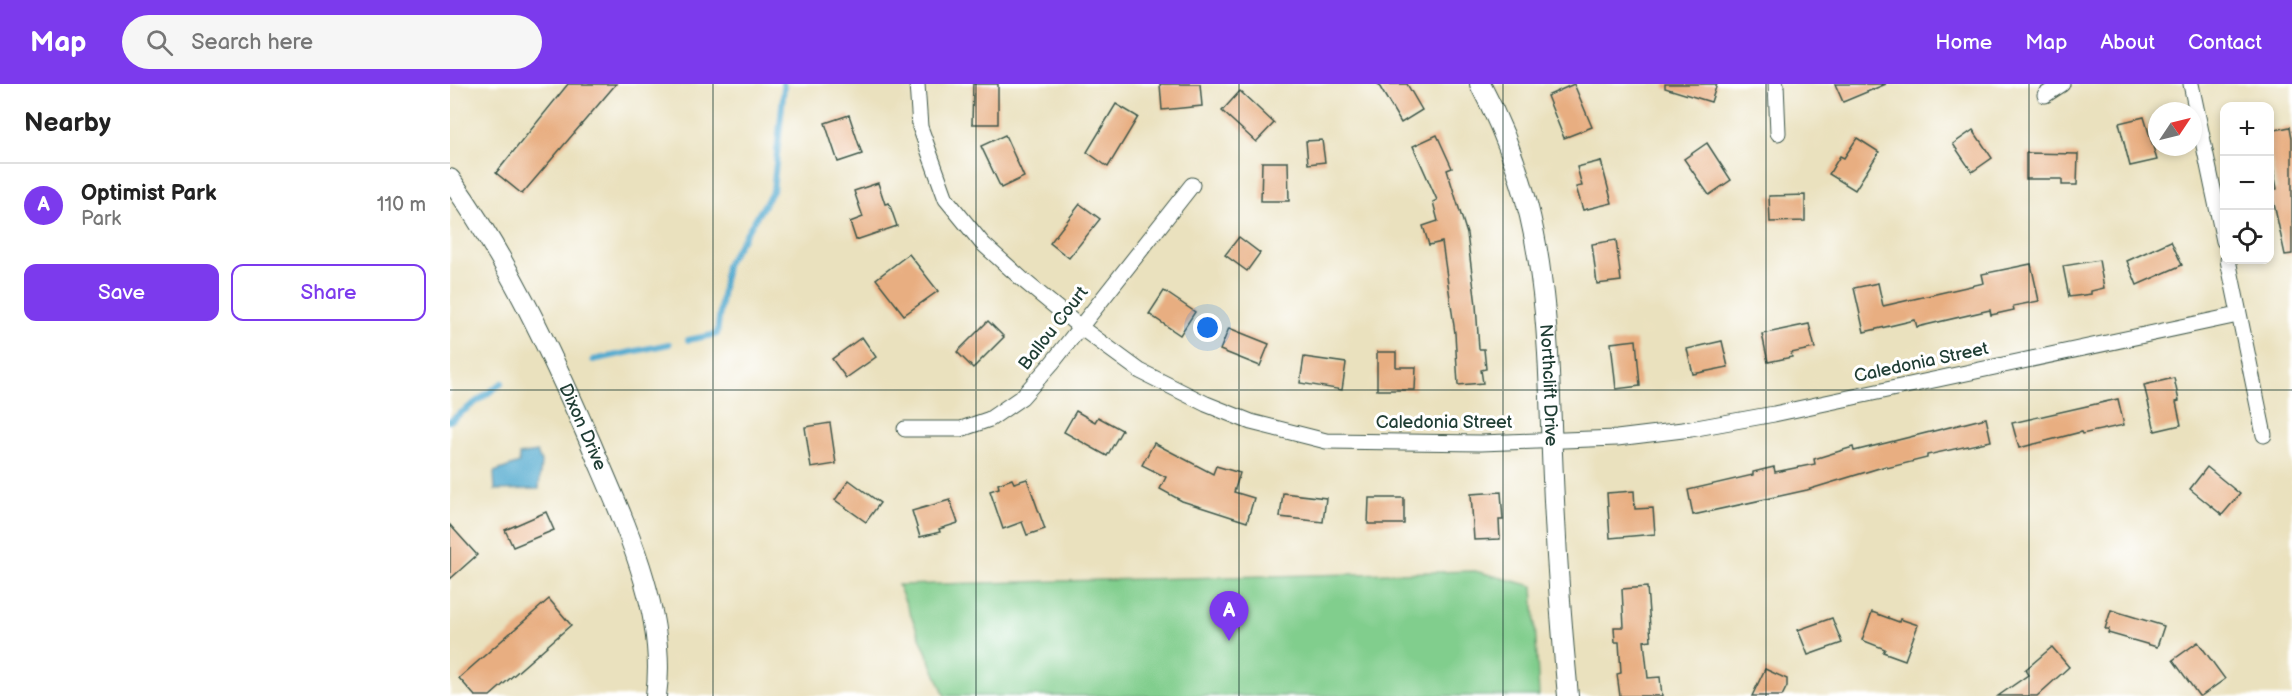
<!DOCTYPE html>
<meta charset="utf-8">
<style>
body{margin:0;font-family:"Balsamiq Sans",sans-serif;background:#f6f6f6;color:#222}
.controls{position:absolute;right:18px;top:18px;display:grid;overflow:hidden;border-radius:12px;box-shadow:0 3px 9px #0003}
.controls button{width:54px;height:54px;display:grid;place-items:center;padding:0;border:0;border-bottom:2px solid #e0e0e0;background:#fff;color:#222;font:30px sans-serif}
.compass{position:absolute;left:1698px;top:18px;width:54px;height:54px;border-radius:50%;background:#fff;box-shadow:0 3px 9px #0003;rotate:55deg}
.you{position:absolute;left:758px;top:244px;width:21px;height:21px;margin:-15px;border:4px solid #fff;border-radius:50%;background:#1a73e8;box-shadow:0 0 0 9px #1a73e833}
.badge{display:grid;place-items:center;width:39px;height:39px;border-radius:50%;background:#7c3aed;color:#fff;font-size:20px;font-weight:700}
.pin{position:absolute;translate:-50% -50px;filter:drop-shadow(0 2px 3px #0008)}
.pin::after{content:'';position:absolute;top:32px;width:21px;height:18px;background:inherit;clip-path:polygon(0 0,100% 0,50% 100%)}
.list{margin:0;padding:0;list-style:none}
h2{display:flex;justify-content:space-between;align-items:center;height:78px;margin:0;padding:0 24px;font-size:26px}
h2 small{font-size:20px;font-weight:400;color:#767676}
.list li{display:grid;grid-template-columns:39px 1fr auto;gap:18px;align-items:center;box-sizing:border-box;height:84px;padding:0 24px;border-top:2px solid #e0e0e0}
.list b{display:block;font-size:22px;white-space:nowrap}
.list p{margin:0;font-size:20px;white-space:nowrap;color:#767676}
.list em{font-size:20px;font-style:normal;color:#767676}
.actions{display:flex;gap:12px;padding:18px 24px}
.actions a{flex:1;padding:14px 0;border:2px solid #7c3aed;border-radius:12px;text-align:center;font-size:21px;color:#7c3aed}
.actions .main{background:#7c3aed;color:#fff}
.icon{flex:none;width:33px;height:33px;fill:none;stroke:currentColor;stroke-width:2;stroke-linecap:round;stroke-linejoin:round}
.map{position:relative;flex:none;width:1842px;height:612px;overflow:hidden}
header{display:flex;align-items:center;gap:36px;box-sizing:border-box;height:84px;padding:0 30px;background:#7c3aed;color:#fff}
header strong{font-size:28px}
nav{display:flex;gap:33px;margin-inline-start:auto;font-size:21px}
.search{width:420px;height:54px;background:#f6f6f6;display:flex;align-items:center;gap:15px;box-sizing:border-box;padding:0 21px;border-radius:33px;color:#767676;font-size:22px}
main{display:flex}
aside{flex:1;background:#fff}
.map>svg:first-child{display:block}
.green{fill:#81ce8d;stroke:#508660;stroke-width:1.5}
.water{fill:#52aacf;stroke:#387482;stroke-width:1.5}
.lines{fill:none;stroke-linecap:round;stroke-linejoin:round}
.stream{stroke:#52aacf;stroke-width:6}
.building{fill:#e8ae81}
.minor-casing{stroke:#3d5649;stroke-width:17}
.tertiary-casing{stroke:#3d5649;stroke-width:22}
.minor{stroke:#fff;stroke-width:15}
.tertiary{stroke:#fff;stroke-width:20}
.grid{fill:none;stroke:#1f3d34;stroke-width:1.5;stroke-opacity:0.55}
.labels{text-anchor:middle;stroke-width:6;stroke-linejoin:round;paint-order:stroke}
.street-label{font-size:18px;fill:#1f3d34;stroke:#fff}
</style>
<header>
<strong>Map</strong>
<div class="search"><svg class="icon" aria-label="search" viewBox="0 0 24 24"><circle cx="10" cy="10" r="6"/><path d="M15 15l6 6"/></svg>Search here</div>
<nav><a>Home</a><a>Map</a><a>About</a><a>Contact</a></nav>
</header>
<main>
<aside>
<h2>Nearby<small></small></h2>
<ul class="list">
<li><span class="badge">A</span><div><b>Optimist Park</b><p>Park</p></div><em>110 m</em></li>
</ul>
<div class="actions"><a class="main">Save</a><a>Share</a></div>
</aside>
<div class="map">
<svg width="1842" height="612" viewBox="0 0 1842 612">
<rect width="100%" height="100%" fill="#fff"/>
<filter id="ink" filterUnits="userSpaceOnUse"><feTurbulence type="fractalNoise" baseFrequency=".0167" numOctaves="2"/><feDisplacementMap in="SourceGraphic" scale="12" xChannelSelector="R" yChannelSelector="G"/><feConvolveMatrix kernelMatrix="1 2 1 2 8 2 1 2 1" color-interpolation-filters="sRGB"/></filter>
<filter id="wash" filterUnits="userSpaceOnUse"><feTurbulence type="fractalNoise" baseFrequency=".008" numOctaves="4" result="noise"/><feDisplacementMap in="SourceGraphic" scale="24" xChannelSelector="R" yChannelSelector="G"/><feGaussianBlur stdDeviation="1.35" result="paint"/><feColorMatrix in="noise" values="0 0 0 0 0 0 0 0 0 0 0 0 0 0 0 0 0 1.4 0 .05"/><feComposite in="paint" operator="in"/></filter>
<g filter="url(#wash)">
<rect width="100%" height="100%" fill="#eae1be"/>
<!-- green -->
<polygon class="green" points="1025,487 1083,502 1089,612 495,612 448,501"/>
<!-- water -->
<polygon class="water" points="87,368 91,378 89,405 45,406 44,388 69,379 69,371"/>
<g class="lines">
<!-- stream -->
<g class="stream">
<polyline points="238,256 267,250 276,181 323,107 334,3 333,0"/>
<polyline points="143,276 219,260"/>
<polyline points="0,337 52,299"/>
</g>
</g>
<g id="blocks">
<!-- building -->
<g class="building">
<polygon points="118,0 166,0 72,110 46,89"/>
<polygon points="523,0 548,0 548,40 522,40"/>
<polygon points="710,0 750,0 752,22 712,26"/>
<polygon points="928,0 957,0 972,26 951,39"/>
<polygon points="1124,0 1142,43 1114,54 1097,12"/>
<polygon points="1215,0 1267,0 1261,18 1215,4"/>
<polygon points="1385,0 1436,0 1393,18"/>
<polygon points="790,7 824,39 806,58 772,27"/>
<polygon points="666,20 688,33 658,83 637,68"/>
<polygon points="399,31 412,70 388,78 375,39"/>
<polygon points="1694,33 1707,76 1680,82 1669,39"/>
<polygon points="1840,43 1842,54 1842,170 1835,171 1821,106 1827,105 1820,67 1820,47"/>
<polygon points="1523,46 1542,74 1522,88 1503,60"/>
<polygon points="555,51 574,93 551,104 531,62"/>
<polygon points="987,51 1002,84 997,86 1017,150 1026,221 1029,265 1034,265 1036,285 1031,286 1033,299 1008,301 1005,249 992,158 979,161 973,142 988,137 983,118 987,116 963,62"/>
<polygon points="1407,54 1429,68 1405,106 1379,90 1390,72 1394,74"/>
<polygon points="872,56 875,78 858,80 856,57"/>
<polygon points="1257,59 1281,96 1259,111 1234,75"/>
<polygon points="1576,69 1628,70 1627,101 1612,101 1612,95 1576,95"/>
<polygon points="1151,77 1162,119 1133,126 1126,103 1132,102 1127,83"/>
<polygon points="812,78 838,78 839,117 811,117"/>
<polygon points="428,99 435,120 439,119 447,142 406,156 400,138 413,133 404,107"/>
<polygon points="1355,111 1355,137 1320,138 1319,112"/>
<polygon points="630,120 650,135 619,174 600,159"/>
<polygon points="789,153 810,169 797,187 775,171"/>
<polygon points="1166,156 1171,197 1147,200 1142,160"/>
<polygon points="1721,157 1732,181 1687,201 1677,177"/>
<polygon points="459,170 488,207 454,231 426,195"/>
<polygon points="1649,176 1654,204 1641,207 1641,210 1619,213 1613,182"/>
<polygon points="1581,180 1589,217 1563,222 1564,226 1541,231 1540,226 1467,243 1465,236 1414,248 1404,204 1428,199 1433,222 1534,199 1532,190"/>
<polygon points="714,207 745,228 730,251 699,230"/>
<polygon points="538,237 554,253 523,284 507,268"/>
<polygon points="1359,240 1365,264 1341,269 1342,273 1318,278 1312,250"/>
<polygon points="779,244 819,260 810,282 770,266"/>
<polygon points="412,253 426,273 396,294 382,275"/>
<polygon points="1186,256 1190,302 1166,305 1161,259"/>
<polygon points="1272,257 1278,283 1243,290 1237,265"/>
<polygon points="927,268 946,268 946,283 966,283 965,306 927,306"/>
<polygon points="854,273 896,279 892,306 850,299"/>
<polygon points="1724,294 1729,317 1726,318 1731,341 1705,347 1694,301"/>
<polygon points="1668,315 1674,341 1632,350 1631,348 1569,364 1562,339"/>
<polygon points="626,327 645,338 648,333 672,346 657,372 614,348"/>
<polygon points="1536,334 1541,357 1477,371 1477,374 1437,384 1436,382 1357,406 1243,431 1238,406 1303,391 1303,388 1324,383 1325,388 1365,380 1364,375 1403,363 1404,367"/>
<polygon points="380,339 386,380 361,384 355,343"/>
<polygon points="704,359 763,390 766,382 790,389 784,408 804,414 797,438 732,417 710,405 716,393 692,381"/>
<polygon points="1757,383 1790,410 1772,431 1740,405"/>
<polygon points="562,395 564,399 577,395 595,445 577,451 572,438 553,445 540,407 549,404 548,400"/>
<polygon points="399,396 430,419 416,438 385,416"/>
<polygon points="1184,407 1185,425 1203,424 1205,450 1160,454 1157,409"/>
<polygon points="1051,408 1053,436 1049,436 1050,455 1024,456 1021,410"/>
<polygon points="833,409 876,414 873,438 830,433"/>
<polygon points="919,414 954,414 954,440 918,440"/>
<polygon points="500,416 508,439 489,445 490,448 470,453 462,427"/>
<polygon points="96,428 104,446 63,463 55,446"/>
<polygon points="0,441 27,471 0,495"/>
<polygon points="1197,503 1201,556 1194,557 1198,594 1210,593 1212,612 1170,612 1167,590 1171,589 1169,558 1165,558 1164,543 1174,543 1172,505"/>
<polygon points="99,515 121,541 40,612 25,612 9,594"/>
<polygon points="1661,526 1714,542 1707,563 1658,549 1659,545 1655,545"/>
<polygon points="1422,528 1449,538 1450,535 1468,541 1455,576 1433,568 1435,565 1412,556"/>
<polygon points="1382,534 1392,559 1358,571 1348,546"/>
<polygon points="1748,558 1775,595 1751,612 1749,612 1723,576"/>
<polygon points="1602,563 1619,583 1587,612 1548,612 1578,591 1575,586"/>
<polygon points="1315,585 1337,595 1337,602 1332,612 1302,612"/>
</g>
</g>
</g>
<g filter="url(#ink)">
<use href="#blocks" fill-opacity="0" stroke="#3d5649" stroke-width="1.5"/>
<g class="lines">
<!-- minor casing -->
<g class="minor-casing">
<g id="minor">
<polyline points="467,0 470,43 496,115 532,159 573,196 630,243 690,287 756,320 801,338 876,357 1031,359 1167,354 1241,345 1324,330 1788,231"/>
<polyline points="1326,0 1328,49"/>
<polyline points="1741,0 1774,157"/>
<polyline points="1595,11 1612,0"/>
<polyline points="1778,176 1814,351"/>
<polyline points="455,345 511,345 540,335 572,313 602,279 742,101"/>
</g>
</g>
<!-- tertiary casing -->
<g class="tertiary-casing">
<g id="tertiary">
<path id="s1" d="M1030 0C1062 60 1083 127 1091 194 1100 260 1100 328 1103 394 1106 467 1111 539 1118 612"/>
<path id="s2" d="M0 95C58 176 101 268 141 360 173 436 218 527 206 612"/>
</g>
</g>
<!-- minor -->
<use href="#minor" class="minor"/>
<!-- tertiary -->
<use href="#tertiary" class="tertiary"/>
</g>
</g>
<!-- grid -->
<path class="grid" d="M263 0V612M526 0V612M789 0V612M1053 0V612M1316 0V612M1579 0V612M0 306H1842"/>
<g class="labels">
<!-- street labels -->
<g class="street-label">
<text transform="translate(603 244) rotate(-52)" y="6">Ballou Court</text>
<text transform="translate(1471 278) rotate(-12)" y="6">Caledonia Street</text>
<text dy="6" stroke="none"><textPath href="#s1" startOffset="312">Northclift Drive</textPath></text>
<text x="994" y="344">Caledonia Street</text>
<text dy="6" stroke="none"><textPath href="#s2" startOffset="282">Dixon Drive</textPath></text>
</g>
</g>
</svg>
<div class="controls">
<button>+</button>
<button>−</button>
<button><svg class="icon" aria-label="locate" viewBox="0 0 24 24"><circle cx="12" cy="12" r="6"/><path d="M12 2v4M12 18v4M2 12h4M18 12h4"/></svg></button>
</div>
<svg class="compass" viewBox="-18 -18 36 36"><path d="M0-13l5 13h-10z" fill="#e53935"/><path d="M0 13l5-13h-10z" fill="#767676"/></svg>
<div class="you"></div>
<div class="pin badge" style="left:779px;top:557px">A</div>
</div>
</main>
